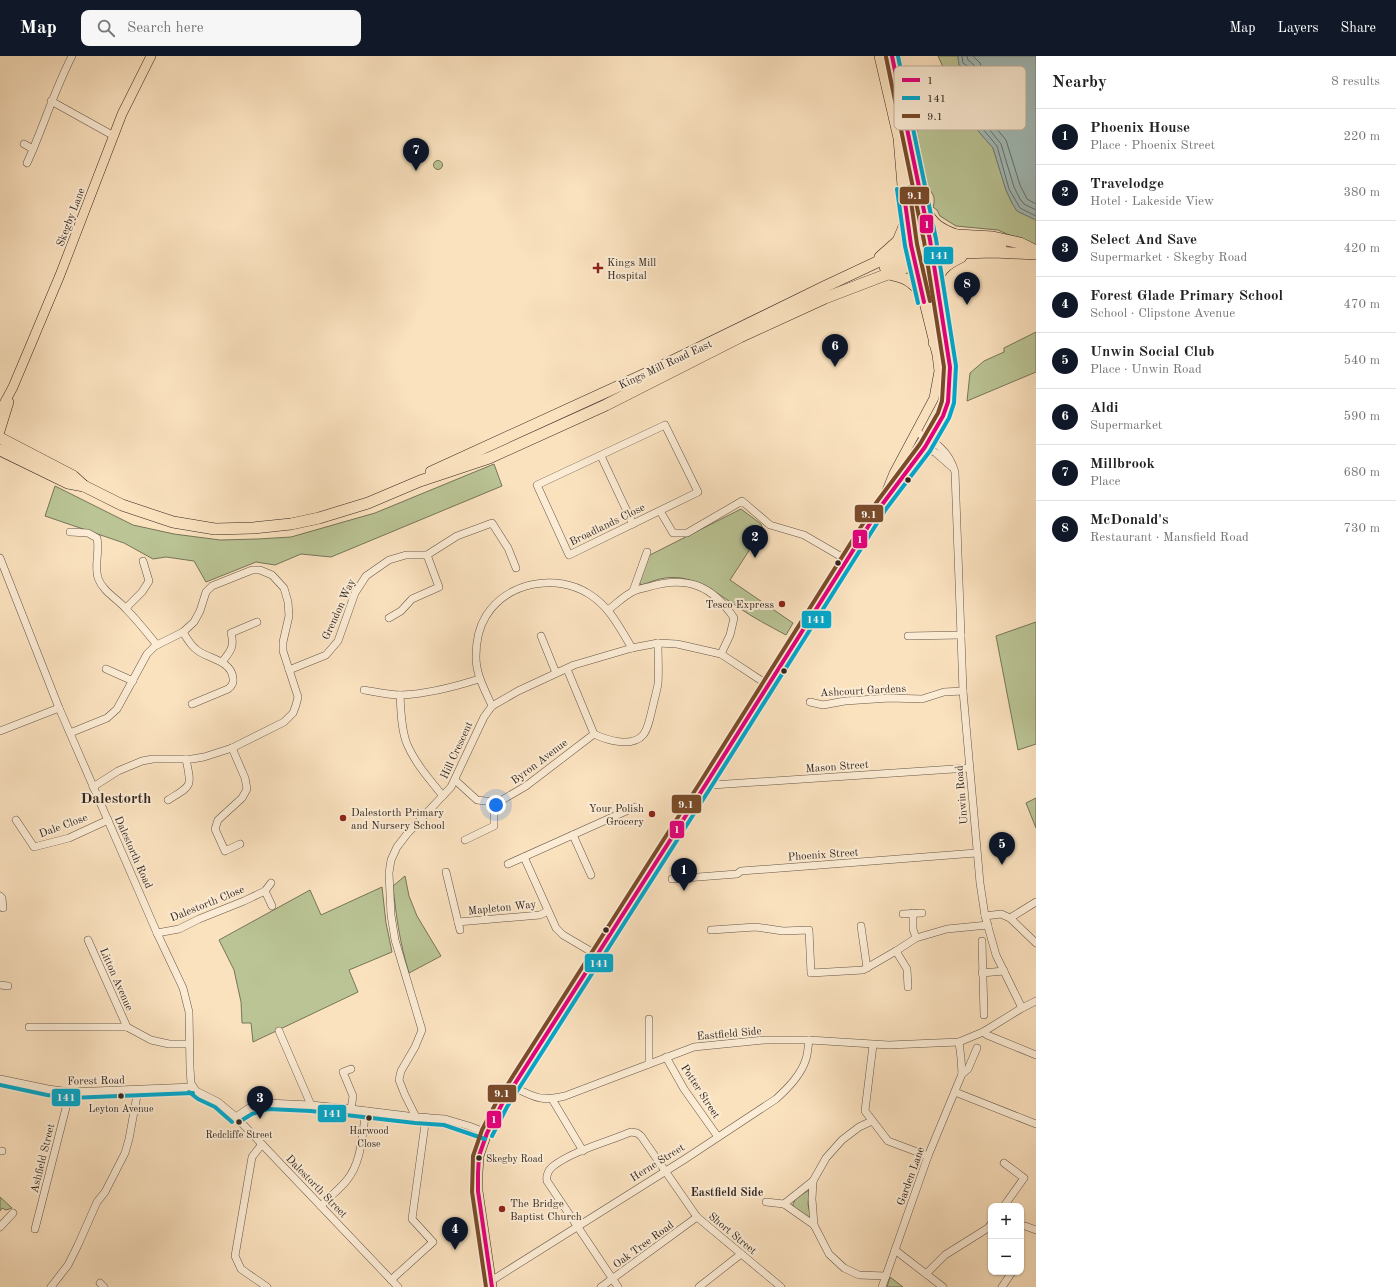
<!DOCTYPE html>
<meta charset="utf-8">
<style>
body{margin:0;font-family:"Old Standard TT",serif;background:#f6f6f6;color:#222}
.controls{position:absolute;right:12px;bottom:12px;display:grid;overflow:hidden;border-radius:8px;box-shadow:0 1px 3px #0004}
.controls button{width:36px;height:36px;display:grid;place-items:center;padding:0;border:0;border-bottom:1px solid #e0e0e0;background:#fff;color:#222;font:20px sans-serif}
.you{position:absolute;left:496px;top:749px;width:14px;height:14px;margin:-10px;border:3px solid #fff;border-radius:50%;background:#1a73e8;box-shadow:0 0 0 6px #1a73e833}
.badge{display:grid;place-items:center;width:26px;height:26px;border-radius:50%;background:#111827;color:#fff;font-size:13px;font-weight:700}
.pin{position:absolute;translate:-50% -33px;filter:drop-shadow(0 1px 2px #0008)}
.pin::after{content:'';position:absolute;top:21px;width:14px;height:12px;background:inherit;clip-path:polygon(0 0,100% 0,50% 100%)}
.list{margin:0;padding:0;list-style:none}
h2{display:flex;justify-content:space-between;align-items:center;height:52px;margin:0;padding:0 16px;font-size:17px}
h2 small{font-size:13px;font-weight:400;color:#767676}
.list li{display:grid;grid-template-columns:26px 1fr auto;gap:12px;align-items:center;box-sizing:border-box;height:56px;padding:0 16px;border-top:1px solid #e0e0e0}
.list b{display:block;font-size:15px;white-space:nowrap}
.list p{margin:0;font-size:13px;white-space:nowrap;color:#767676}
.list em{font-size:13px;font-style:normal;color:#767676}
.icon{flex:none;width:22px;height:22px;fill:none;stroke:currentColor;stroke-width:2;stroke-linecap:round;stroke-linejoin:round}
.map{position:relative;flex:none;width:1036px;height:1231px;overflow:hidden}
header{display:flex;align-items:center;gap:24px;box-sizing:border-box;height:56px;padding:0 20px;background:#111827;color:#fff}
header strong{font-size:19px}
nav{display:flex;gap:22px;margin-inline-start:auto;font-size:14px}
.search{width:280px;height:36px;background:#f6f6f6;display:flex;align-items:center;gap:10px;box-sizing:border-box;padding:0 14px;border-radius:8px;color:#767676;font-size:15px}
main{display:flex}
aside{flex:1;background:#fff}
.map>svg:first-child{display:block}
.green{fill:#bac495;stroke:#76755a}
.water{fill:#a1bcba;stroke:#75807c}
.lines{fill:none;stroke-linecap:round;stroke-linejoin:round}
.shore{stroke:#6a716c;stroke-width:1}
.minor-casing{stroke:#655547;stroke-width:8}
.major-casing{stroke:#33261f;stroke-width:10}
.highway-casing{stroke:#33261f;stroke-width:12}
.minor{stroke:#fcecd5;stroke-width:7}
.major{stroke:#fbe2bf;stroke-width:9}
.highway{stroke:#fbe2bf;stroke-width:11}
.bus-1-casing{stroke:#fcecd5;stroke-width:7}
.bus-2-casing{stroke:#fcecd5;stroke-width:7}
.bus-3-casing{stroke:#fcecd5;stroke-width:7}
.bus-1{stroke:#e5007d;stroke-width:4}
.bus-2{stroke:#00a9ce;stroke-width:4}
.bus-3{stroke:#7a4b2a;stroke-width:4}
.poi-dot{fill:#8f2418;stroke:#fcecd5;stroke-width:1.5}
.bus-dot{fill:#33261f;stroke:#fcecd5;stroke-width:1.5}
.labels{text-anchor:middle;stroke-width:4;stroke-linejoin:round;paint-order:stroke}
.bus-label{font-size:10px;fill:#33261f;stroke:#fcecd5}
.street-label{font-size:11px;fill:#33261f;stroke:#fcecd5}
.poi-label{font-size:11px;fill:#33261f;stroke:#fcecd5;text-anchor:start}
.neighbourhood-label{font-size:12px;font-weight:bold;fill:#33261f;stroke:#fcecd5}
.district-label{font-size:15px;font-weight:bold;fill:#33261f;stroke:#fcecd5}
.key{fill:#fcecd5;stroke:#c0b19e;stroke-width:1}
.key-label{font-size:11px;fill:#33261f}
.line-badge{stroke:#fcecd5;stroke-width:1.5}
.badge-label{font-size:11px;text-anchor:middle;font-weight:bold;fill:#fff}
</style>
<header>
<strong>Map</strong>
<div class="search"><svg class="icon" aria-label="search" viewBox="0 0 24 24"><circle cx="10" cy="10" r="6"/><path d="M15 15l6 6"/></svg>Search here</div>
<nav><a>Map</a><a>Layers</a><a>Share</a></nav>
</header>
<main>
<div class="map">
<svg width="1036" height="1231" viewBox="0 0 1036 1231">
<rect width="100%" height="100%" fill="#fbe2bf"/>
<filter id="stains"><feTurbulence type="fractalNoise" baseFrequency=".005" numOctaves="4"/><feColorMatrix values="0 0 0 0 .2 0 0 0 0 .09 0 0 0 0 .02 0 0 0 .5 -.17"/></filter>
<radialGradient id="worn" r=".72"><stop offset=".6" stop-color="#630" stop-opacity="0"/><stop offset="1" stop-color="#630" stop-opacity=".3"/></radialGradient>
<!-- green -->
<g class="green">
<path d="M938 0H958L959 9 967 14 968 34 966 56 973 69 993 92 1006 134 1012 147 1017 155 1036 164V191L998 174 956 170 940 160 937 154 933 151C936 142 933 138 928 131L917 76 919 68 925 65 924 56 916 48 918 31 927 25 933 16 943 11Z"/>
<circle cx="438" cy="109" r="4.5"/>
<polygon points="1036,276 1036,316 967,345 970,317 984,305 1004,296 1004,292"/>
<polygon points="494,408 502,430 331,501 301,498 275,509 256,506 206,526 194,505 166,501 153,503 124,487 45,460 55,430 133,469 174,478 220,484 258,483 291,481 375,457"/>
<path d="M741 453 761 468 763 473 730 524 793 567 786 579C770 570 753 562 738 551 715 536 693 518 665 522 657 523 648 527 641 529L639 526 648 500Z"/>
<polygon points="1036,566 1036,688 1018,694 996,580"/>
<polygon points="1036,742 1036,772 1026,747"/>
<path d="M405 820 409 840 417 860 441 900 409 917C400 888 396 860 393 830Z"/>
<polygon points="382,831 386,867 392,896 349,914 358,936 253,986 251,967 242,967 241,946 234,914 219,884 310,834 321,859"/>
<path d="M809 1134 808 1148 811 1163 793 1151C792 1142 803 1138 809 1134Z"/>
<polygon points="0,1141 12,1152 6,1154 2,1152 0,1155"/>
<polygon points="890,1221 903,1231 887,1231"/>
</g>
<!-- water -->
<polygon class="water" points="958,0 1036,0 1036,164 1017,155 1012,147 1006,134 993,92 973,69 965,56 968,34 967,14 959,9"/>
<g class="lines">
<!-- shore -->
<g class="shore">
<polyline points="962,0 963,7 969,11 971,14 972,34 970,55 977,66 997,90 1009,133 1016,145 1020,152 1036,160"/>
<polyline points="967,0 968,4 973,8 976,14 977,34 975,54 981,63 1001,88 1014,131 1020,143 1024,148 1036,154"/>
<polyline points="973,0 980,7 982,13 983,33 981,53 986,60 1006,84 1020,129 1027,143 1036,148"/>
</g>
<!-- minor casing -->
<g class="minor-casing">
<g id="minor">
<polyline points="51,45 114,80"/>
<polyline points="24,88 33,93"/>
<path d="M27 107C43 72 54 35 72 0"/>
<polygon points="665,369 698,436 569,499 537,429"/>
<path d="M916 376C935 385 949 395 955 416L963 635 980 827 985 860 996 899 1022 952"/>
<polyline points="922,389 936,397 952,411"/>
<polyline points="601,400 633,468"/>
<polyline points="896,419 911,401 922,384 930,383"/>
<polyline points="660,455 673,477 687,477 742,445 770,469 804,479 847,504"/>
<path d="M70 476 88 477 97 482C100 495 94 509 98 522 103 536 118 543 127 554 138 565 147 577 157 589"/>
<polyline points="0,502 59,652 157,877 183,932 189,956 190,1012 191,1027 196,1035 218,1046 236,1061 398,1231"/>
<polyline points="633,535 647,496"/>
<polyline points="126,552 142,536 149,525 143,505"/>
<path d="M608 554C616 548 625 539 634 535 638 533 644 532 648 531 686 519 712 529 734 562L730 579 721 598"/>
<polyline points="389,562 401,555 412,543 439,531 427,499"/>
<path d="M183 576C187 583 191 590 197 594 208 603 231 604 233 622 234 627 232 630 228 633L192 648"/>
<polyline points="541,580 556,617"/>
<polyline points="908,580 961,579"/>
<path d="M222 606C230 596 235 591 231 577L257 566"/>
<polyline points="106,613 133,625"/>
<path d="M567 613 594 678C606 684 632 692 643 679 648 673 649 665 651 658 653 649 656 638 658 628 659 615 658 601 658 587"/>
<polyline points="289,614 326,599 338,585 355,537 366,520 389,504 406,499 427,499 457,480 492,467 508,492 516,512"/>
<path d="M364 634C376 636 388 639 401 639 428 638 454 631 479 623"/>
<path d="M400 639C401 655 401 673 407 688 415 707 430 724 443 740"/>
<polyline points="810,646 823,649 845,645 890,642 922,643 944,636 963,635"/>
<path d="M492 650C485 634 476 619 476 601 476 587 479 571 486 560 507 526 556 517 589 538 610 551 619 571 632 592"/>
<polyline points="0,675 59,652"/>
<polyline points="70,677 107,662 117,653 147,598 155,590 183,576 194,566 200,555 206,536 212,530 252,514 260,514 272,519 284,532 288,546 289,560 283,586 283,595 298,641 296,649 293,657 284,666 232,692 204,701 192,703 153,703 142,705 118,715 93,731"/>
<polyline points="232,692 245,722 247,733 242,742 218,764 215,773 225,795 240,788"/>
<polyline points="455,724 477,744 494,746 502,744 526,730 594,678"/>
<polyline points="706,728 712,729 969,712"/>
<path d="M168 744C192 729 192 732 186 703"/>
<polyline points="16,764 34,791 69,782 108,764"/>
<polyline points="573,779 591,819"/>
<polyline points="465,784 494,770 494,746"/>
<polyline points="524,801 556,872 563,879 597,899"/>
<polyline points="508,808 635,751"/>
<polyline points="446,816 460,874"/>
<polyline points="672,823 737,818 741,815 976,797"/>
<polyline points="265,835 272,850"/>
<polyline points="0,840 2,842 3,852"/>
<polyline points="913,857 913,873 916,882"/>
<polyline points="903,858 922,857"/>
<polyline points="985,860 1001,858 1010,862 1036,887"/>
<polyline points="1010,862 1036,846"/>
<polyline points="458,866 540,859 548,855"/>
<polyline points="861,870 867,912"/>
<polyline points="711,874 756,871 783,875 809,874 811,917 863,914 896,895 916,882 947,873 988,869"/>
<polyline points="157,877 179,873 199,863 244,845 265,835 271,827"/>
<polyline points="88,884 127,971"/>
<polyline points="982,885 984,959"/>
<polyline points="896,895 907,913 908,931"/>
<polyline points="982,917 1004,915"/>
<polyline points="0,929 8,930"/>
<polyline points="649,963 649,1008"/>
<polyline points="29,971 127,971 151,984 169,988 189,988"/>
<polyline points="279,975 311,1049"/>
<polyline points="983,976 987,979 1036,999"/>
<polyline points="873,989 865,1055 888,1085 928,1100"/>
<polyline points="666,1001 684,1033 718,1081"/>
<polyline points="962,1018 968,1013 977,992"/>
<polyline points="0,1023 48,1033 70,1036 193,1031"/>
<path d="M513 1031C535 1041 540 1046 565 1040L694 991 765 984H809L889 989 959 986 983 976 1022 952 1036 945"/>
<polyline points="955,1036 1036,1068"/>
<polyline points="552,1043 583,1095"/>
<polyline points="351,1053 353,1040 343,1016 351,1013"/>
<polyline points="236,1061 249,1052 267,1047 311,1049 351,1053 416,1061 445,1063 469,1070 487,1077"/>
<polyline points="416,1061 405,1039 399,1024 401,1015 415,991 422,974 395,884 391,859 389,817 391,804 397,791 407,778 451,731 484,661 492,650 518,635 574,609 632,592 658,587 677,588 721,598 768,629"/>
<polyline points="872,1065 859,1071 842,1084 826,1102 813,1125 812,1143 814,1169 829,1198 844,1212 859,1219 886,1220"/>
<polyline points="262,1088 252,1101 235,1200 241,1213 267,1231"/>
<polyline points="0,1095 2,1095"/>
<polyline points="766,1146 784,1148 814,1169"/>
<polyline points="784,1148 813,1125"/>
<path d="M321 1150C329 1141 340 1133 347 1124 362 1106 362 1077 366 1055"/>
<polyline points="1004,1150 1024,1122 1004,1107"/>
<polyline points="1025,1170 1036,1174"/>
<polyline points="0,1171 13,1157"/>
<polyline points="35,1173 70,1036"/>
<polyline points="895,1194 943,1231"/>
<polyline points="926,1218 945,1199 988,1172 991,1168"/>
<polyline points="391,1224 433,1186 412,1163 426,1061"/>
<path d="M491 1225 685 1103 776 1043C788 1032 801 1019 806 1003 808 997 808 990 809 984"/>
<polyline points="100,1227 104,1231"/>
<polyline points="51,1231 68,1209 78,1189 97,1146 105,1136 125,1097 129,1083 138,1034"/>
<polyline points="601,1231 697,1161"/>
<path d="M618 1231 547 1125C546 1119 548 1115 552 1111 572 1095 607 1086 631 1076L637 1077 641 1080 697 1161 781 1231"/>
<polyline points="699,1231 741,1198"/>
<polyline points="882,1231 928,1100 962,1018 961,1002 959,986"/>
<polyline points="1002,1231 1012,1216"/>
</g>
</g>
<!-- major casing -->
<g class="major-casing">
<g id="major">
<polyline points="0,355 13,331 60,219 122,58 151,0"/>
<polyline points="0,375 9,346"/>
<polyline points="884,442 894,417 934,342 939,315 937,299 913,202"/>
<polyline points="492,1231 478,1135 478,1117 479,1100 487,1077 502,1048 706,728 847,504 881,450 925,391 943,360 948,346 950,311 930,184 923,153"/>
</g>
</g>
<!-- highway casing -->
<g class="highway-casing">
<g id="highway">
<polyline points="880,0 899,82 906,165 912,191"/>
<path d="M892 0 923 152C934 168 937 172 956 179"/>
<polyline points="911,130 921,188 920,194"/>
<path d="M915 192C926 195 936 192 947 191 963 188 985 185 1001 191"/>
<polyline points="925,198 924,205 937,266 934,287"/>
<polyline points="880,201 898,185 906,166"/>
<path d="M885 211C901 203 913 196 931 202"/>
<path d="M889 218C906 222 909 223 921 236"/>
<path d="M937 225C940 212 949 207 961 201"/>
<polyline points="0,382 73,420 84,430 122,449 173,466 215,473 253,472 291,468 319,462 368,447 420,425 489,402 606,349 740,281 825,242 914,208 961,197 994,196 1036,198"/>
<polyline points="0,394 68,427 84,430"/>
<polyline points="431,416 654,314 824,231 894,198 930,184 957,179 993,181 1020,187 1036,195"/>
</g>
</g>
<!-- minor -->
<use href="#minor" class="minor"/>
<!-- major -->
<use href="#major" class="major"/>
<!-- highway -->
<use href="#highway" class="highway"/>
<!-- bus-1 casing -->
<g class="bus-1-casing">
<g id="bus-1">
<polyline points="903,132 911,189 924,246"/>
<polyline points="492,1231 478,1135 478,1117 479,1100 487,1077 502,1048 706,728 881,450 925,391 943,360 948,346 950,311 930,184 892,0"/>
</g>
</g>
<!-- bus-2 casing -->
<g class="bus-2-casing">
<g id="bus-2">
<polyline points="897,133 905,190 918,247"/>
<polyline points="0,1029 47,1039 70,1042 193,1037"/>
<polyline points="189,1036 198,1043 215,1051 232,1066"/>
<polyline points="239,1066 252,1058 268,1053 311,1055 415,1067 444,1069 485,1083"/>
<polyline points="492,1080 507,1051 711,731 886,453 930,395 949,362 954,347 956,310 936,183 898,0"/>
</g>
</g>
<!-- bus-3 casing -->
<g class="bus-3-casing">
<g id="bus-3">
<polyline points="909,131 917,188 930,245"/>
<polyline points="486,1231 472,1136 473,1100 482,1074 497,1045 701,725 876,447 920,388 938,357 942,345 944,311 924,185 886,1"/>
</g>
</g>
<!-- bus-1 -->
<use href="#bus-1" class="bus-1"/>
<!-- bus-2 -->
<use href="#bus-2" class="bus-2"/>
<!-- bus-3 -->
<use href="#bus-3" class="bus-3"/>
</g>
<!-- markers -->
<g class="poi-dot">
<path d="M596 206h4v4h4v4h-4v4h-4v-4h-4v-4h4z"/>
<circle cx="782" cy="548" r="4"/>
<circle cx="652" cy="758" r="4"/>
<circle cx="343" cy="762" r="4"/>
<circle cx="502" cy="1153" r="4"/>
</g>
<g class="bus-dot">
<circle cx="908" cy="424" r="3.5"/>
<circle cx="838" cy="507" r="3.5"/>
<circle cx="784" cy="615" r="3.5"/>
<circle cx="606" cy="874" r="3.5"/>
<circle cx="121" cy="1040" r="3.5"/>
<circle cx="369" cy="1062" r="3.5"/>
<circle cx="239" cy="1066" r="3.5"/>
<circle cx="479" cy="1102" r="3.5"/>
</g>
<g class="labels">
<!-- bus labels -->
<g class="bus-label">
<text x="121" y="1056">Leyton Avenue</text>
<text x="369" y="1078">Harwood<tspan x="369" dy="13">Close</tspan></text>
<text x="239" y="1082">Redcliffe Street</text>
<text x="486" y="1106" text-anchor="start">Skegby Road</text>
</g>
<!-- street labels -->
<g class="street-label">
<text transform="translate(70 161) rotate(-69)" y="4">Skegby Lane</text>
<text transform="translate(665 308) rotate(-25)" y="4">Kings Mill Road East</text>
<text transform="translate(607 468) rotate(-26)" y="4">Broadlands Close</text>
<text transform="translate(338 553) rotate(-66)" y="4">Grendon Way</text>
<text transform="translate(863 634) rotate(-3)" y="4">Ashcourt Gardens</text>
<text transform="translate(456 694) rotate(-65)" y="4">Hill Crescent</text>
<text transform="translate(539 705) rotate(-37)" y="4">Byron Avenue</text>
<text transform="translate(837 710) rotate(-4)" y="4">Mason Street</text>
<text transform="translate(961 739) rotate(-95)" y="4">Unwin Road</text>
<text transform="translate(63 769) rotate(-20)" y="4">Dale Close</text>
<text transform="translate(134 796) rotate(66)" y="4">Dalestorth Road</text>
<text transform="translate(823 798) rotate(-4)" y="4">Phoenix Street</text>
<text transform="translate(207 847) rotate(-22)" y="4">Dalestorth Close</text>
<text transform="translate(502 851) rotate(-6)" y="4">Mapleton Way</text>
<text transform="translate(117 923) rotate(66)" y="4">Litton Avenue</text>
<text transform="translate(729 977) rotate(-5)" y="4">Eastfield Side</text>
<text transform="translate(96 1024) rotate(-1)" y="4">Forest Road</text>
<text transform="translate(701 1035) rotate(57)" y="4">Potter Street</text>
<text transform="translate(42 1102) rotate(-76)" y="4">Ashfield Street</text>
<text transform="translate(657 1106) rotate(-32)" y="4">Herne Street</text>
<text transform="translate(910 1120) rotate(-70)" y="4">Garden Lane</text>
<text transform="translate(317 1130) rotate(46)" y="4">Dalestorth Street</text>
<text transform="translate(733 1177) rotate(40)" y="4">Short Street</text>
<text transform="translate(643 1188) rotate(-36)" y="4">Oak Tree Road</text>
</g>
<!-- poi labels -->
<g class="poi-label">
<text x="607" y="210">Kings Mill<tspan x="607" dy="13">Hospital</tspan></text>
<text x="774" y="552" text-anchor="end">Tesco Express</text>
<text x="644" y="756" text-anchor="end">Your Polish<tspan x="644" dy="13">Grocery</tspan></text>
<text x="351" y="760">Dalestorth Primary<tspan x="351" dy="13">and Nursery School</tspan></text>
<text x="510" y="1151">The Bridge<tspan x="510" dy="13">Baptist Church</tspan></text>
</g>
<!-- neighbourhood labels -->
<g class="neighbourhood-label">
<text x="727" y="1140">Eastfield Side</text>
</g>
<!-- district labels -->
<g class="district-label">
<text x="116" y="747">Dalestorth</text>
</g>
</g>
<!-- legend -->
<rect x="894" y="10" width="132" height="64" rx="6" class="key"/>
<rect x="902" y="22" width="18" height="4" fill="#e5007d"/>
<rect x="902" y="40" width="18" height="4" fill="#00a9ce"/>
<rect x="902" y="58" width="18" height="4" fill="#7a4b2a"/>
<g class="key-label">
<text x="927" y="28">1</text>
<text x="927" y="46">141</text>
<text x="927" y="64">9.1</text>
</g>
<g class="line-badge">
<rect x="899" y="130" width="31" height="19" rx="4" fill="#7a4b2a"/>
<rect x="919" y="158" width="15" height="20" rx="4" fill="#e5007d"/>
<rect x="923" y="190" width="31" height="19" rx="4" fill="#00a9ce"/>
<rect x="854" y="448" width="30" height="19" rx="4" fill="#7a4b2a"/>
<rect x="852" y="473" width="16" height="20" rx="4" fill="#e5007d"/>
<rect x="801" y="554" width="31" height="19" rx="4" fill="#00a9ce"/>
<rect x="671" y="738" width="31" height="20" rx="4" fill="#7a4b2a"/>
<rect x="669" y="764" width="16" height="19" rx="4" fill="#e5007d"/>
<rect x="584" y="897" width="30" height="20" rx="4" fill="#00a9ce"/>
<rect x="487" y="1028" width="30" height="19" rx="4" fill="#7a4b2a"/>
<rect x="51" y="1032" width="30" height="19" rx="4" fill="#00a9ce"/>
<rect x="317" y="1048" width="30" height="19" rx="4" fill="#00a9ce"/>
<rect x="486" y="1054" width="16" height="19" rx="4" fill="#e5007d"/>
</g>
<g class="badge-label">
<text x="915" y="143">9.1</text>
<text x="927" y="172">1</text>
<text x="939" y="203">141</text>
<text x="869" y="462">9.1</text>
<text x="860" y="487">1</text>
<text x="816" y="567">141</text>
<text x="686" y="752">9.1</text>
<text x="677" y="777">1</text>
<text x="599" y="911">141</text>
<text x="502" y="1041">9.1</text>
<text x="66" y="1045">141</text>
<text x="332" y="1061">141</text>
<text x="494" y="1067">1</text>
</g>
<rect width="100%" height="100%" filter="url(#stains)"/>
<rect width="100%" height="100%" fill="url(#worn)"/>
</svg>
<div class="controls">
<button>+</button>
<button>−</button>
</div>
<div class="you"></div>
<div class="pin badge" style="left:684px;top:835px">1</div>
<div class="pin badge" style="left:755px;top:502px">2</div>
<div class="pin badge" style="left:260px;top:1063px">3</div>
<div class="pin badge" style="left:455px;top:1194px">4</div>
<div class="pin badge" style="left:1002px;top:809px">5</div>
<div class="pin badge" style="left:835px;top:311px">6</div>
<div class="pin badge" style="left:416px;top:115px">7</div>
<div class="pin badge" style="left:967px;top:249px">8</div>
</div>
<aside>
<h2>Nearby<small>8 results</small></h2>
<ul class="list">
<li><span class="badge">1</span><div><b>Phoenix House</b><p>Place · Phoenix Street</p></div><em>220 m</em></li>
<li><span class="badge">2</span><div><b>Travelodge</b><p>Hotel · Lakeside View</p></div><em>380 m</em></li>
<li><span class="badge">3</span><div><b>Select And Save</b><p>Supermarket · Skegby Road</p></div><em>420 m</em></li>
<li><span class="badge">4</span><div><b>Forest Glade Primary School</b><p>School · Clipstone Avenue</p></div><em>470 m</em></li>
<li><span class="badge">5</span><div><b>Unwin Social Club</b><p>Place · Unwin Road</p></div><em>540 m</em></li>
<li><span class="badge">6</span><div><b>Aldi</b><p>Supermarket</p></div><em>590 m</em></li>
<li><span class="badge">7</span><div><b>Millbrook</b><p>Place</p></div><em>680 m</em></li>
<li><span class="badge">8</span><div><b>McDonald's</b><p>Restaurant · Mansfield Road</p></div><em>730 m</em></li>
</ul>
</aside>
</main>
